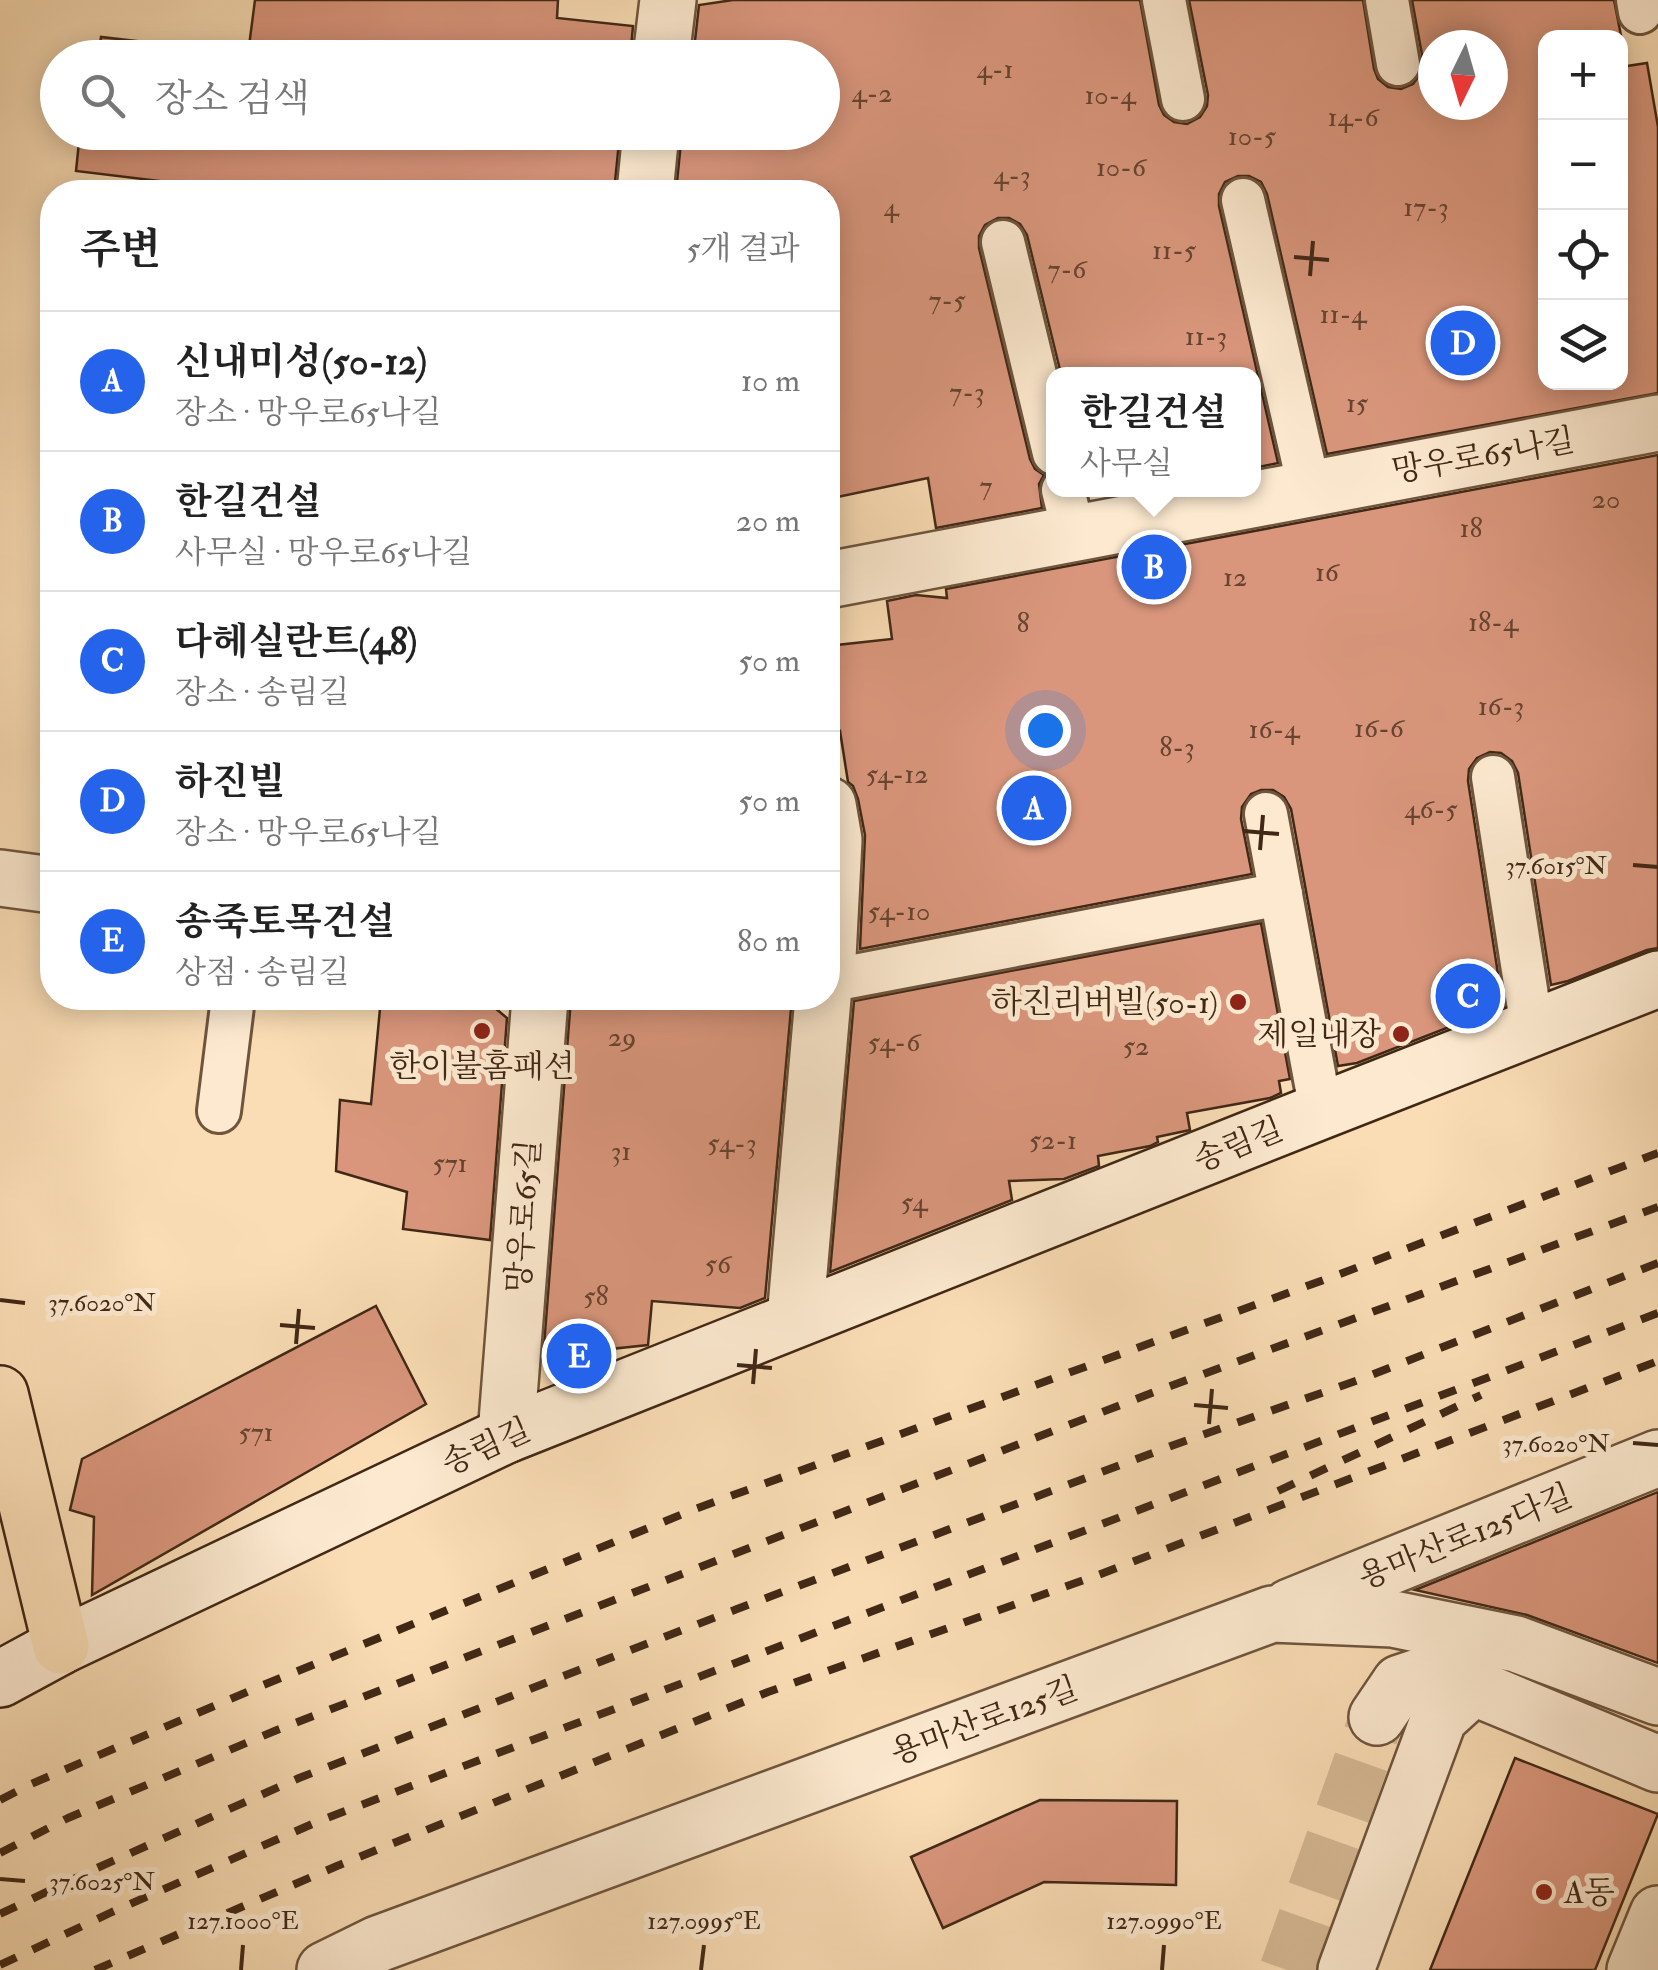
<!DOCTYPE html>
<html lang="ko">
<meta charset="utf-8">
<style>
body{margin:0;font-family:"IM FELL Double Pica","Noto Serif KR",serif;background:#f6f6f6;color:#222}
.controls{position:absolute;right:30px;top:30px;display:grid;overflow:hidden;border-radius:20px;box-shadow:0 5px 25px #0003}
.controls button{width:90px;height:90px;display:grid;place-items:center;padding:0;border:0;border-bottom:2px solid #e0e0e0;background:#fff;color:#222;font:50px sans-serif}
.compass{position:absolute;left:1418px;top:30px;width:90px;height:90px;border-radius:50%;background:#fff;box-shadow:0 5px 25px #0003;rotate:185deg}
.you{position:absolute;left:1045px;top:730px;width:35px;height:35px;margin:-25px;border:8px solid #fff;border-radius:50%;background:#1a73e8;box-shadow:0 0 0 15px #1a73e833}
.badge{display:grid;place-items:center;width:65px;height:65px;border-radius:50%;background:#2563eb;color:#fff;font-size:32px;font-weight:700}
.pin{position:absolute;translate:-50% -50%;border:5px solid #fff;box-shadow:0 2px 10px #0006}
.popup{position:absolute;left:1046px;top:367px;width:215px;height:130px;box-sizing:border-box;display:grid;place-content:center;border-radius:20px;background:#fff;filter:drop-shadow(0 2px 8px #0005);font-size:32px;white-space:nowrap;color:#767676}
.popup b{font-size:38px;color:#222}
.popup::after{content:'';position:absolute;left:50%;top:100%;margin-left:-20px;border:20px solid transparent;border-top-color:#fff}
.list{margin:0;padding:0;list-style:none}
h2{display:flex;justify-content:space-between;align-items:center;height:130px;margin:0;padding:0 40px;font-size:42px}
h2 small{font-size:32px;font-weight:400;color:#767676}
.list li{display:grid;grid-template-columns:65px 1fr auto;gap:30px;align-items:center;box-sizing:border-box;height:140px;padding:0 40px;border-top:2px solid #e0e0e0}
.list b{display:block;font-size:38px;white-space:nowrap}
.list p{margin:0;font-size:32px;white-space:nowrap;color:#767676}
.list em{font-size:32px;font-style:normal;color:#767676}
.icon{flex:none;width:55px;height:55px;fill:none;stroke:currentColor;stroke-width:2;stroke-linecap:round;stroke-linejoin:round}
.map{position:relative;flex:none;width:1658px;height:1970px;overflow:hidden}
.search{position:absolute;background:#fff;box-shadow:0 5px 25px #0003;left:40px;top:40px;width:800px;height:110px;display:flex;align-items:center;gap:25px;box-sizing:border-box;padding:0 35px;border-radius:55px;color:#767676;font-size:38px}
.panel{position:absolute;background:#fff;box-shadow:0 5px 25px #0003;left:40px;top:180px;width:800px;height:830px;border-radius:40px}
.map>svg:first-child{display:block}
.building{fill:#d9967c;stroke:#412816;stroke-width:2.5;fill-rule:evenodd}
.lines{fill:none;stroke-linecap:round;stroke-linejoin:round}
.street-tunnel{stroke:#d5b995;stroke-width:55;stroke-dasharray:55 28;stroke-linecap:butt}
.lane-casing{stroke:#6f553e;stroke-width:48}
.street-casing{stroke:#6f553e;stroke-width:60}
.secondary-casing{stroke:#412816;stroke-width:60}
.primary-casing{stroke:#412816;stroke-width:60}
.lane{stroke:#fce9cf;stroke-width:42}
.street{stroke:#fce9cf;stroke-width:55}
.secondary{stroke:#fce9cf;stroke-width:55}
.primary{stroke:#faddb5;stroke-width:55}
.rail{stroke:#412816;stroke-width:8;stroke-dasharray:18 18;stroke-linecap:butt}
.ticks{fill:none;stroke:#412816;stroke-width:4}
.poi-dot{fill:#8f2418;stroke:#fce9cf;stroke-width:4}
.labels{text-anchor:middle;stroke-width:10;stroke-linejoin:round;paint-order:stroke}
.number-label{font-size:28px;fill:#674430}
.street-label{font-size:32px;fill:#412816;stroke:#fce9cf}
.poi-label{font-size:32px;fill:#412816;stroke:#fce9cf;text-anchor:end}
.ticks-label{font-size:25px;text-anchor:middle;fill:#412816;stroke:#fce9cf;stroke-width:10;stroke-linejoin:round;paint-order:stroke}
</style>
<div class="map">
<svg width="1658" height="1970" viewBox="0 0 1658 1970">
<rect width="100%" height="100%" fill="#faddb5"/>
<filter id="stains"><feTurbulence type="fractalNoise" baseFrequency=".002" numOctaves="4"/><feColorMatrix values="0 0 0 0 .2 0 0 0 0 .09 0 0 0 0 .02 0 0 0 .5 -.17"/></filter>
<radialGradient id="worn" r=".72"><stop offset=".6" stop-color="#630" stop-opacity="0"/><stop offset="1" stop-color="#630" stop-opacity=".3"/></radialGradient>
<!-- building -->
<g class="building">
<polygon points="255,0 558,0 557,18 633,26 630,58 98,58 101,37 248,54"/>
<path d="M733 0H1140L1159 105 1164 115 1174 122 1187 124 1200 117 1207 106 1208 95 1189 0H1363L1374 69 1378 79 1388 87 1401 89 1413 84 1422 72 1423 60 1412 0H1614L1627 66 1647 63 1658 127V393L1327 454 1267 194 1261 182 1249 176H1238L1225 182 1219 194V206L1278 463 1254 468V374H1061L1027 235 1020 224 1009 218H998L985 225 979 236V248L1030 459 1035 469 1044 475 1039 484 1042 508 936 528 928 478 828 499V192H676L682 132H822V58H693L699 5ZM1546 38H1620V382H1546ZM1433 45H1493V105H1433Z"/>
<polygon points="80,132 620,132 614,192 250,192 76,171"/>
<polygon points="1658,455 1658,948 1647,950 1568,981 1551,985 1518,773 1512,761 1501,753 1490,752 1477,758 1469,769 1468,781 1503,1006 1357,1063 1338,1066 1291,809 1284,797 1273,790 1261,790 1251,794 1242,807 1241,819 1252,874 860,949 865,835 858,799 853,786 848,782 840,731 828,735 828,660 834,660 837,645 892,639 887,601 916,595 947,598 946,589"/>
<polygon points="1261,923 1290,1079 1279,1081 1281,1093 1270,1098 1187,1113 1190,1130 1157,1137 1158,1142 1150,1146 1098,1156 1099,1166 1064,1179 1009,1181 1012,1200 830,1272 854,1001"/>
<polygon points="381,998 483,998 507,1018 490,1240 403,1229 407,1192 336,1171 340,1100 371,1104"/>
<polygon points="571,998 792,998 765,1298 740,1308 652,1301 648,1345 592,1351 589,1368 564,1378 543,1359"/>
<polygon points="376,1306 426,1404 92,1595 94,1517 70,1510 82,1459"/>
<polygon points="1658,1492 1658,1663 1527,1615 1415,1590"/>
<polygon points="1515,1758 1658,1814 1595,1970 1430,1970"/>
<polygon points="1040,1800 1177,1801 1176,1885 1044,1882 943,1928 911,1857"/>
</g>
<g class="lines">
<!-- street-tunnel -->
<polyline class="street-tunnel" points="1287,1970 1377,1717"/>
<!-- lane casing -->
<g class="lane-casing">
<g id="lane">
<polyline points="1164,0 1183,99"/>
<polyline points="1387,0 1398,64"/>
<polyline points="1638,0 1640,12"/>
<polyline points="1243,200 1309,487"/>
<polyline points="1003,242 1054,453"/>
<polyline points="1063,490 1074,534"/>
<polyline points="1493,777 1532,1028"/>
<polyline points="1266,814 1321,1111"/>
<polyline points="828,981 1281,894"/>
<polyline points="219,1111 233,998"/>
</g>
</g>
<!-- street casing -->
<g class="street-casing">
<g id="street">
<polyline points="661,58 668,0"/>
<polyline points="645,192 651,132"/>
<polyline points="828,580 1658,423"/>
<polyline points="828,805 834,840 828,957"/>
<polyline points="0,878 52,885"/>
<polyline points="795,1319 823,998"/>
<polyline points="506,1435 540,998"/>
<polyline points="1290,1607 1658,1458"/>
<polyline points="1377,1717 1400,1683 1427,1674 1473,1687"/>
<polyline points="325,1970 378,1944 1272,1614 1393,1619 1516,1644 1658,1697"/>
<polyline points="1346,1970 1439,1718 1473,1687 1658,1764"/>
<polyline points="1635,1970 1658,1914"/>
</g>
</g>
<!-- secondary casing -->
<g class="secondary-casing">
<polyline id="secondary" points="0,1679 61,1646 506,1435 1321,1111 1658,979"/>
</g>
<!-- primary casing -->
<g class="primary-casing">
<polyline id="primary" points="0,1394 61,1646"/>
</g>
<!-- lane -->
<use href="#lane" class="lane"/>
<!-- street -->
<use href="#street" class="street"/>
<!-- secondary -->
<use href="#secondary" class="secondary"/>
<!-- primary -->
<use href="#primary" class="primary"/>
<!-- rail -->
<g class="rail">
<polyline points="1278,1491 1481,1395"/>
<polyline points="0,1800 31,1784 261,1686 695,1509 1340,1274 1658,1153"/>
<polyline points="0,1853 68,1818 277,1730 1149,1394 1658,1207"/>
<polyline points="0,1914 97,1868 299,1778 737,1609 1171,1446 1361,1379 1658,1263"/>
<polyline points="0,1965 112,1912 319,1821 1658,1313"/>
<polyline points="95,1970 337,1866 768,1692 1098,1575 1658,1361"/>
</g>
</g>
<!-- ticks -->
<path class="ticks" d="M1294 257 1329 260M1310 276 1313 241M1244 831 1279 834M1260 850 1263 815M1633 865 1658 867M0 1300 25 1303M280 1325 315 1328M296 1344 299 1309M737 1365 772 1368M753 1384 756 1349M1194 1405 1228 1408M1209 1424 1212 1389M1633 1443 1658 1445M0 1879 25 1881M241 1970 243 1945M701 1970 704 1945M1162 1970 1164 1945"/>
<!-- markers -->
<g class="poi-dot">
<circle cx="1238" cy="1002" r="10"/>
<circle cx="482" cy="1031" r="10"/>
<circle cx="1401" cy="1034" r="10"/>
<circle cx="1544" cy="1892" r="10"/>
</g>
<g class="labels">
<!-- number labels -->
<g class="number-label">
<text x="995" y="78">4-1</text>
<text x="872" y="102">4-2</text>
<text x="1110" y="104">10-4</text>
<text x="1353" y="126">14-6</text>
<text x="1252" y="145">10-5</text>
<text x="1121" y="176">10-6</text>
<text x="1012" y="184">4-3</text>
<text x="891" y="216">4</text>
<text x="1426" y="216">17-3</text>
<text x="1174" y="259">11-5</text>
<text x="1067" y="278">7-6</text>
<text x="947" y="309">7-5</text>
<text x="1343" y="323">11-4</text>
<text x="1206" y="345">11-3</text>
<text x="967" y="401">7-3</text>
<text x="1357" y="412">15</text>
<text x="986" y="495">7</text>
<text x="1606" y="508">20</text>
<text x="1471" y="537">18</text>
<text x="1327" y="581">16</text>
<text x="1235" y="586">12</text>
<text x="1493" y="631">18-4</text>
<text x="1023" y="632">8</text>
<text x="1501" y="715">16-3</text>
<text x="1379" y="737">16-6</text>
<text x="1274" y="738">16-4</text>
<text x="1177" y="756">8-3</text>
<text x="897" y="783">54-12</text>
<text x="1431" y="818">46-5</text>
<text x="899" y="920">54-10</text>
<text x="622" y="1046">29</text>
<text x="894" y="1051">54-6</text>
<text x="1136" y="1055">52</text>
<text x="1053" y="1149">52-1</text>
<text x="732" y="1152">54-3</text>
<text x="621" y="1160">31</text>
<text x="450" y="1172">571</text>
<text x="914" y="1211">54</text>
<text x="718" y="1273">56</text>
<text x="596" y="1305">58</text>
<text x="256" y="1441">571</text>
</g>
<!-- street labels -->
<g class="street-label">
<text transform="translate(1483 455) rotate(-10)" y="11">망우로65나길</text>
<text transform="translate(1238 1144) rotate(-22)" y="11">송림길</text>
<text transform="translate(523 1216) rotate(-86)" y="11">망우로65길</text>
<text transform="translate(486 1446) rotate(-24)" y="11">송림길</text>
<text transform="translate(1465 1536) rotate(-22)" y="11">용마산로125다길</text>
<text transform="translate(984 1720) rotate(-20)" y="11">용마산로125길</text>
</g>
<!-- poi labels -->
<g class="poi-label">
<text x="1218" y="1013">하진리버빌(50-1)</text>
<text x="1381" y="1045">제일내장</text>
<text x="482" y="1077" text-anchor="middle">한이불홈패션</text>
<text x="1564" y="1903" text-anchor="start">A동</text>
</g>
</g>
<g class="ticks-label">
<text x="1556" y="874">37.6015°N</text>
<text x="102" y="1311">37.6020°N</text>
<text x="1556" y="1452">37.6020°N</text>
<text x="102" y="1890">37.6025°N</text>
<text x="243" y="1929">127.1000°E</text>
<text x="704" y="1929">127.0995°E</text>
<text x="1164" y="1929">127.0990°E</text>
</g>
<rect width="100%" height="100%" filter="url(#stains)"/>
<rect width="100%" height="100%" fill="url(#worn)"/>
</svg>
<div class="controls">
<button>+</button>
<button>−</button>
<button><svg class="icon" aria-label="locate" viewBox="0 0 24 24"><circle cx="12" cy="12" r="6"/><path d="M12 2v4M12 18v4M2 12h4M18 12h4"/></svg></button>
<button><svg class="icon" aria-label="layers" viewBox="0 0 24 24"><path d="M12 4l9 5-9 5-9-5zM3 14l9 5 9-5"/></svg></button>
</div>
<svg class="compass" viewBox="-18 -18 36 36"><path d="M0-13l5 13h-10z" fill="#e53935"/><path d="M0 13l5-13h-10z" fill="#767676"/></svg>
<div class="you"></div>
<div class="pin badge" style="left:1034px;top:808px">A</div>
<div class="pin badge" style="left:1154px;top:567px">B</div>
<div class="popup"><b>한길건설</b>사무실</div>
<div class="pin badge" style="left:1468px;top:996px">C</div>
<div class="pin badge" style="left:1463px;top:343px">D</div>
<div class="pin badge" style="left:579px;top:1356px">E</div>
<div class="search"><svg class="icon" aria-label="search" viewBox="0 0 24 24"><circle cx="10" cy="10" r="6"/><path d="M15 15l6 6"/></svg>장소 검색</div>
<section class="panel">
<h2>주변<small>5개 결과</small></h2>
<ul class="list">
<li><span class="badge">A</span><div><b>신내미성(50-12)</b><p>장소 · 망우로65나길</p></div><em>10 m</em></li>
<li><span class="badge">B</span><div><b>한길건설</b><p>사무실 · 망우로65나길</p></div><em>20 m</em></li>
<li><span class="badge">C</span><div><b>다헤실란트(48)</b><p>장소 · 송림길</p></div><em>50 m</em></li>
<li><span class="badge">D</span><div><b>하진빌</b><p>장소 · 망우로65나길</p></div><em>50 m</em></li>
<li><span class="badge">E</span><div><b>송죽토목건설</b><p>상점 · 송림길</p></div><em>80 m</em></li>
</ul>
</section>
</div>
